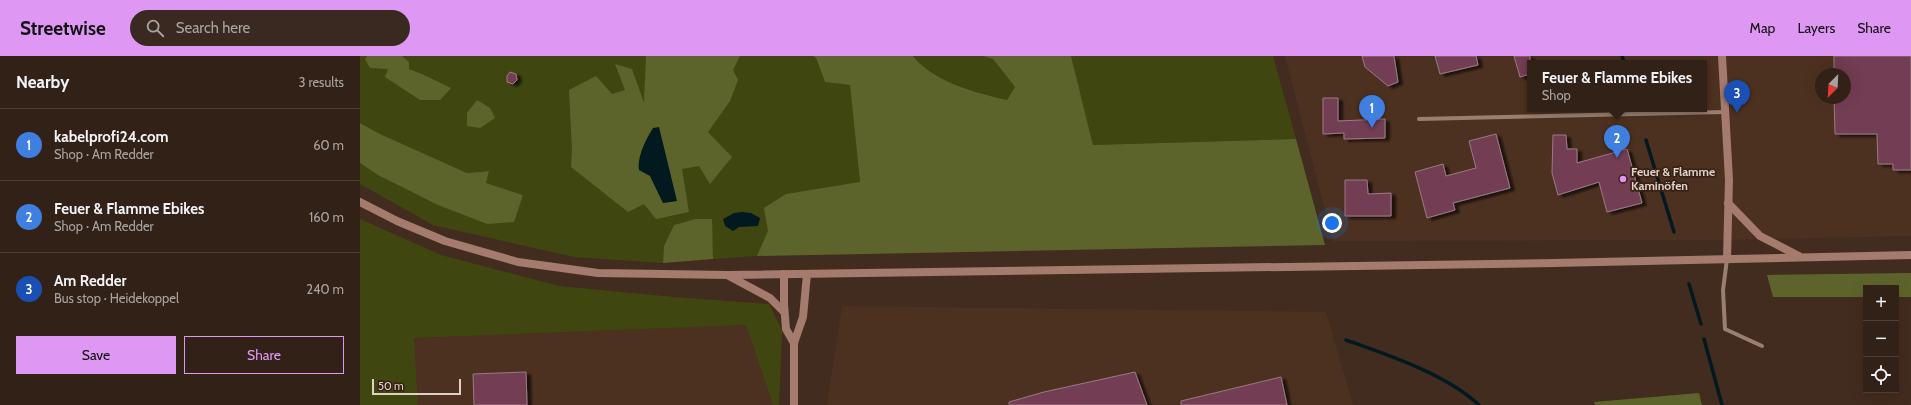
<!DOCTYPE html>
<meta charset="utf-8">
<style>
body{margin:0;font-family:Cabin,sans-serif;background:#3a2920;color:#f1f3f6}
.controls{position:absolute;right:12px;bottom:12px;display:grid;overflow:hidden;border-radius:0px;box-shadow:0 4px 16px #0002}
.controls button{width:36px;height:36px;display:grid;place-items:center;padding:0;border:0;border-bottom:1px solid #4d3e36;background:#322117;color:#f1f3f6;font:20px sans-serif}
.compass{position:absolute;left:1455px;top:12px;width:36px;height:36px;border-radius:50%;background:#322117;box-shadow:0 4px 16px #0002;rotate:204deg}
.scale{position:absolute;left:12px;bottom:10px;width:89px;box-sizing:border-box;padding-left:4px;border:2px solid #dfd0c8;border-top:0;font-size:11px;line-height:14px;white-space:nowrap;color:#dfd0c8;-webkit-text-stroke:3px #382216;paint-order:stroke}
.you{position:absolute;left:972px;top:167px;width:14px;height:14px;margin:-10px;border:3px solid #fff;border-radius:50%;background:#1a73e8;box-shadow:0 0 0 6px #1a73e833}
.badge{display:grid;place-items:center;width:26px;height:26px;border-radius:50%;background:#de98f3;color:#fff;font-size:13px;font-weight:700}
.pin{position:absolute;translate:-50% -33px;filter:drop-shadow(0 1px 2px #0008)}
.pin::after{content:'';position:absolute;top:21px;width:14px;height:12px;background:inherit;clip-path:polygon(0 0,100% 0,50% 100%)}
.popup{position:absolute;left:1167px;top:4px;width:180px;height:52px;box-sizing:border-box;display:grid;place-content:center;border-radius:0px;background:#322117;filter:drop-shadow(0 1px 3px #0005);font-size:13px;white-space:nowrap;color:#a8a3a1}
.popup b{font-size:15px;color:#f1f3f6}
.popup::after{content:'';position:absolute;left:50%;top:100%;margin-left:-8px;border:8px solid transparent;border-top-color:#322117}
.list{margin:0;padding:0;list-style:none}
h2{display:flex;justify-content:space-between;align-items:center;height:52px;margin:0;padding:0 16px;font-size:17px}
h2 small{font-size:13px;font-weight:400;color:#a8a3a1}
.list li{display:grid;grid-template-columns:26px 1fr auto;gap:12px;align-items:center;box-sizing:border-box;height:72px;padding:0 16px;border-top:1px solid #4d3e36}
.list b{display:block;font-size:15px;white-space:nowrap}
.list p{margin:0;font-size:13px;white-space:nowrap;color:#a8a3a1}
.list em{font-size:13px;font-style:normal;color:#a8a3a1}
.actions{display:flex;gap:8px;padding:12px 16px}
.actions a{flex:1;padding:9px 0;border:1px solid #de98f3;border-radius:0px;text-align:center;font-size:14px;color:#de98f3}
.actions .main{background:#de98f3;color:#111}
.icon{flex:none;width:22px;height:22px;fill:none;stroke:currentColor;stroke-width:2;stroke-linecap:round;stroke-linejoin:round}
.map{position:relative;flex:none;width:1551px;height:349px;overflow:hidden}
header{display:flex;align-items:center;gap:24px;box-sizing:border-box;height:56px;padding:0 20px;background:#de98f3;color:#111}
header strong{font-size:19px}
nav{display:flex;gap:22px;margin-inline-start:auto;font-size:14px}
.search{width:280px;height:36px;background:#3a2920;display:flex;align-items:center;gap:10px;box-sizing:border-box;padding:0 14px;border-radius:22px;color:#a8a3a1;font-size:15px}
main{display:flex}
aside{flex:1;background:#322117}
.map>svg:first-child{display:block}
.built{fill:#4d3120;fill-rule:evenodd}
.green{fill:#404610}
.forest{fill:#5d642b;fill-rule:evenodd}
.water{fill:#021a1f}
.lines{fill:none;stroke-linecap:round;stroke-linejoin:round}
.stream{stroke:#021a1f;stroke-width:3.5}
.building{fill:#733d53;stroke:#987b85;filter:url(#shadow)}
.street{stroke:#997f70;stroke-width:4}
.secondary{stroke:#a47b6d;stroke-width:8}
.poi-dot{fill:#de98f3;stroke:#382216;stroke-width:1.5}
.labels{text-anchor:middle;stroke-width:3.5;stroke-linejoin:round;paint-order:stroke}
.poi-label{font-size:12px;font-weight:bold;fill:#dfd0c8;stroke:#382216;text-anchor:start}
</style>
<header>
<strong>Streetwise</strong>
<div class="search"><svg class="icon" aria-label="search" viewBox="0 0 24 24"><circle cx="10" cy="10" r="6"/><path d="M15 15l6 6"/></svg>Search here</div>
<nav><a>Map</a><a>Layers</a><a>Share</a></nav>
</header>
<main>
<aside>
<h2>Nearby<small>3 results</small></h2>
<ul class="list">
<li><span class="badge" style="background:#3f7fe0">1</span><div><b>kabelprofi24.com</b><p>Shop · Am Redder</p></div><em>60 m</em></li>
<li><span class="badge" style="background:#3f7fe0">2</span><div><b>Feuer &amp; Flamme Ebikes</b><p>Shop · Am Redder</p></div><em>160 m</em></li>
<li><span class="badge" style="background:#1a4fb4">3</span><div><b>Am Redder</b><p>Bus stop · Heidekoppel</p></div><em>240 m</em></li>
</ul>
<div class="actions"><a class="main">Save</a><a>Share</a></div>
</aside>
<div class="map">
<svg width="1551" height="349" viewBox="0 0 1551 349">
<defs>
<filter id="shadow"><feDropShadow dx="4.5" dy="2.5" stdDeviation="1" flood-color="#0009"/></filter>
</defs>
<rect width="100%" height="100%" fill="#422c1f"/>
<!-- built -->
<g class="built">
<path d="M925 0H1551V180L1361 184 973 185ZM1170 7H1344V53H1170ZM1461 18H1485V42H1461Z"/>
<polygon points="482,250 966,256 993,349 467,349"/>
<polygon points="386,269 413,349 58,349 54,282"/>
</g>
<!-- green -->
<g class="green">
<path d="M0 0H7L5 3 28 13 62 18 49 13V6L42 0H453L456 2 465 26 490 29 500 127 426 138 397 200 353 203 351 163H335L314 169 304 190 303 207 214 201 73 169 0 128V107C40 133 83 151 127 168L163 139 126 127 129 115 107 117 20 78 0 67Z"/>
<path d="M553 0H623L633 3 655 31 647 44C617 37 573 26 553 0Z"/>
<polygon points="711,0 913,0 936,83 733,89"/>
<polygon points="0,163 81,199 199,230 314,241 409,248 422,274 419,349 413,349 386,269 54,282 58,349 0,349"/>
</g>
<!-- forest -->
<g class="forest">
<polygon points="7,0 42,0 49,6 49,13 62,18 91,32 80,44 60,44 25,21 28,13 10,12 5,3"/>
<path d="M286 0H380L373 14 378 24 370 45 348 76 372 101 350 128 339 110 322 113 329 156 296 163 284 148 268 156 211 111 212 94 209 34 236 20 252 38 265 34 255 8 272 13 284 47ZM290 120 317 145 303 147Z"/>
<path d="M453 0H553C573 26 617 37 647 44L655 31 633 3 623 0H711L733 89 936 83 965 189 397 200 408 175 404 152 426 138 500 126 490 29 465 26 456 2Z"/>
<polygon points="117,44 130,52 135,62 120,72 107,70 107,57"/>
<polygon points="0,67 20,78 107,117 129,115 126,127 163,139 154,166 127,168 78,149 18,119 0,107"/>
<polygon points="335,163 352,163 353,203 303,207 304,190 314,169"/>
<polygon points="1551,217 1551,241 1536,241 1536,232 1506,232 1506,241 1413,241 1407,219"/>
<polygon points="1339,337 1342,349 1235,349 1234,346"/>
</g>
<!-- water -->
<g class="water">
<path d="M299 71 317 145 303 147 290 120 279 114C277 101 286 83 293 72Z"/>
<polygon points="382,156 391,157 400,162 398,170 379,171 373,175 365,170 363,163 374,157"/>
</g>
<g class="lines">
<!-- stream -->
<g class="stream">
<polyline points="1262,0 1264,7"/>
<polyline points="1286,84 1314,176"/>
<polyline points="1329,228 1341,268"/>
<polyline points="1344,283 1362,349"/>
<path d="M986 284C1028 299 1086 318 1119 349"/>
</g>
</g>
<!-- building -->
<g class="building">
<polygon points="1002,0 1034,0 1038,26 1028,30 1005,11"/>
<polygon points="1075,0 1116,0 1118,9 1080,18"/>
<polygon points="1154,0 1170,0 1170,18 1160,21"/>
<polygon points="1474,0 1551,0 1551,114 1533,114 1533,108 1518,108 1517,78 1475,78 1474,42 1485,42 1485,18 1474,18"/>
<polygon points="150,16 156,18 157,24 153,28 147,26 147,20"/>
<polygon points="963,42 978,42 978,65 1025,63 1025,82 984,83 984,77 963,78"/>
<polygon points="1136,78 1150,132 1093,147 1095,154 1067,162 1055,116 1083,108 1086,120 1116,112 1109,85"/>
<polygon points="1193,79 1206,79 1207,93 1217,93 1217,107 1267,93 1282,147 1247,156 1239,126 1198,139 1192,117"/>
<polygon points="985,124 1007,124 1008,138 1031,137 1031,160 985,160"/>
<polygon points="166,316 167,349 114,349 113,318"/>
<polygon points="775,316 787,349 649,349 649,346 684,336"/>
<polygon points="921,321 927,349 821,349 821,345"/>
</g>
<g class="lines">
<!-- street -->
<g class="street">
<polyline points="1059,63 1365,56"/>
<polyline points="1367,203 1363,234 1365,273 1402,290"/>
</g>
<!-- secondary -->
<g class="secondary">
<polyline points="1362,0 1369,124 1367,203"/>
<polyline points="0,146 37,165 85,185 158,206 238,217 368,219 1194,207 1551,199"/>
<polyline points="1368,147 1400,180 1439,200"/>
<polyline points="424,218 424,248 426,273 434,287"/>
<polyline points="369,220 410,242 424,256"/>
<polyline points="434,349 434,287 443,261 447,218"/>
</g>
</g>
<!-- markers -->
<circle class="poi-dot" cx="1263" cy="123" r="4"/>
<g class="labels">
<!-- poi labels -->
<g class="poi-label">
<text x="1271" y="120">Feuer &amp; Flamme<tspan x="1271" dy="14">Kaminöfen</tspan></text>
</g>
</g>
</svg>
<div class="controls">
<button>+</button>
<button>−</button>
<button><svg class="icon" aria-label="locate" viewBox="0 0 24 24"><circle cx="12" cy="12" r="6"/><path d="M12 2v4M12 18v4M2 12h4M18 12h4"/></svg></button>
</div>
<svg class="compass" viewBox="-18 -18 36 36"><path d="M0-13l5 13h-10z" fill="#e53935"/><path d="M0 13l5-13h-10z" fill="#a8a3a1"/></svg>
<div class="scale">50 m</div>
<div class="you"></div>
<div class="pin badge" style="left:1012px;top:72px;background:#3f7fe0">1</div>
<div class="pin badge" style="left:1257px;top:102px;background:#3f7fe0">2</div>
<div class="popup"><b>Feuer &amp; Flamme Ebikes</b>Shop</div>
<div class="pin badge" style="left:1377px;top:57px;background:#1a4fb4">3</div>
</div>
</main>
